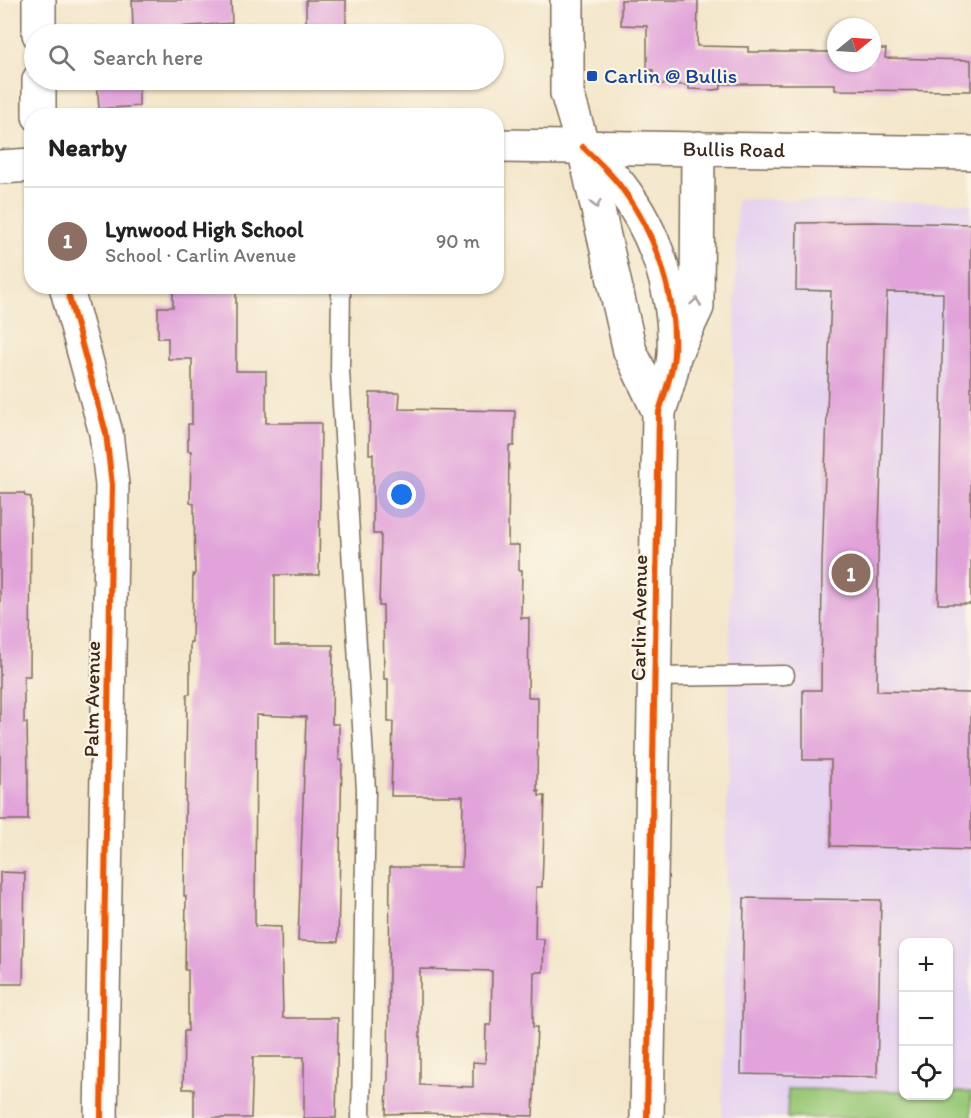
<!DOCTYPE html>
<meta charset="utf-8">
<style>
body{margin:0;font-family:Itim,sans-serif;background:#f2f2f2;color:#222}
.controls{position:absolute;right:18px;bottom:18px;display:grid;overflow:hidden;border-radius:12px;box-shadow:0 2px 4px #0004}
.controls button{width:54px;height:54px;display:grid;place-items:center;padding:0;border:0;border-bottom:2px solid #e0e0e0;background:#fff;color:#222;font:30px sans-serif}
.compass{position:absolute;left:827px;top:18px;width:54px;height:54px;border-radius:50%;background:#fff;box-shadow:0 2px 4px #0004;rotate:72deg}
.you{position:absolute;left:402px;top:495px;width:21px;height:21px;margin:-15px;border:4px solid #fff;border-radius:50%;background:#1a73e8;box-shadow:0 0 0 9px #1a73e833}
.badge{display:grid;place-items:center;width:39px;height:39px;border-radius:50%;background:#c8321e;color:#fff;font-size:20px;font-weight:700}
.pin{position:absolute;translate:-50% -50%;border:3px solid #fff;box-shadow:0 2px 6px #0006}
.list{margin:0;padding:0;list-style:none}
h2{display:flex;justify-content:space-between;align-items:center;height:78px;margin:0;padding:0 24px;font-size:26px}
h2 small{font-size:20px;font-weight:400;color:#767676}
.list li{display:grid;grid-template-columns:39px 1fr auto;gap:18px;align-items:center;box-sizing:border-box;height:108px;padding:0 24px;border-top:2px solid #e0e0e0}
.list b{display:block;font-size:22px;white-space:nowrap}
.list p{margin:0;font-size:20px;white-space:nowrap;color:#767676}
.list em{font-size:20px;font-style:normal;color:#767676}
.icon{flex:none;width:33px;height:33px;fill:none;stroke:currentColor;stroke-width:2;stroke-linecap:round;stroke-linejoin:round}
.map{position:relative;flex:none;width:971px;height:1118px;overflow:hidden}
.search{position:absolute;background:#fff;box-shadow:0 2px 4px #0004;left:24px;top:24px;width:480px;height:66px;display:flex;align-items:center;gap:15px;box-sizing:border-box;padding:0 21px;border-radius:33px;color:#767676;font-size:22px}
.panel{position:absolute;background:#fff;box-shadow:0 2px 4px #0004;left:24px;top:108px;width:480px;height:186px;border-radius:24px}
.map>svg:first-child{display:block}
.built{fill:#e6d3f0;fill-rule:evenodd}
.green{fill:#9ac978;stroke:#6a7a4b;stroke-width:1.5}
.building{fill:#e1a3da;fill-rule:evenodd}
.lines{fill:none;stroke-linecap:round;stroke-linejoin:round}
.service-casing{stroke:#7b6c5a;stroke-width:21}
.minor-casing{stroke:#7b6c5a;stroke-width:36}
.tertiary-casing{stroke:#7b6c5a;stroke-width:36}
.service{stroke:#fff;stroke-width:18}
.minor{stroke:#fff;stroke-width:33}
.tertiary{stroke:#fff;stroke-width:33}
.cycleway-casing{stroke:#fcf5e5;stroke-width:10}
.cycleway{stroke:#e8590c;stroke-width:6}
.oneway{stroke:#a79f9a}
.transit-dot{fill:#1a4fb4;stroke:#fcf5e5;stroke-width:2}
.labels{text-anchor:middle;stroke-width:4.5;stroke-linejoin:round;paint-order:stroke}
.transit-label{font-size:21px;fill:#164399;stroke:#fcf5e5;text-anchor:start}
.street-label{font-size:21px;fill:#3b2a1e;stroke:#fcf5e5}
</style>
<div class="map">
<svg width="971" height="1118" viewBox="0 0 971 1118">
<rect width="100%" height="100%" fill="#fcf5e5"/>
<filter id="ink" filterUnits="userSpaceOnUse"><feTurbulence type="fractalNoise" baseFrequency=".0167" numOctaves="2"/><feDisplacementMap in="SourceGraphic" scale="12" xChannelSelector="R" yChannelSelector="G"/><feConvolveMatrix kernelMatrix="1 2 1 2 8 2 1 2 1" color-interpolation-filters="sRGB"/></filter>
<filter id="wash" filterUnits="userSpaceOnUse"><feTurbulence type="fractalNoise" baseFrequency=".008" numOctaves="4" result="noise"/><feDisplacementMap in="SourceGraphic" scale="24" xChannelSelector="R" yChannelSelector="G"/><feGaussianBlur stdDeviation="1.35" result="paint"/><feColorMatrix in="noise" values="0 0 0 0 0 0 0 0 0 0 0 0 0 0 0 0 0 1.4 0 .05"/><feComposite in="paint" operator="in"/></filter>
<g filter="url(#wash)">
<rect width="100%" height="100%" fill="#f3e6ca"/>
<!-- built -->
<path class="built" d="M737 199 971 203V1118H722ZM904 942H948V1096H904Z"/>
<!-- green -->
<polygon class="green" points="788,1089 903,1091 904,1096 948,1096 949,1092 971,1092 971,1118 787,1118"/>
<g id="blocks">
<!-- building -->
<g class="building">
<polygon points="132,0 231,0 232,23 133,30"/>
<rect x="306" y="0" width="40" height="31"/>
<polygon points="621,0 698,0 697,46 748,47 748,52 835,52 836,48 836,63 872,63 872,49 886,49 885,58 971,60 971,91 835,90 835,84 721,84 721,89 712,90 689,89 689,85 660,84 660,82 653,82 653,70 647,70 647,26 621,25"/>
<polygon points="97,80 139,80 139,106 99,109"/>
<polygon points="873,222 971,224 971,604 938,604 943,293 887,292 878,557 877,691 971,693 971,850 831,846 831,760 803,760 803,690 821,690 822,564 831,291 796,290 797,223"/>
<polygon points="173,286 236,286 236,371 266,371 266,423 321,423 319,575 275,575 275,645 333,645 332,724 339,724 339,760 342,760 338,942 298,941 306,717 256,715 255,926 281,927 283,1018 338,1018 336,1118 304,1118 304,1057 253,1057 251,1118 194,1118 194,1089 183,1089 184,1031 188,1031 188,970 185,970 186,896 184,896 187,694 190,694 190,642 192,642 193,574 195,575 194,504 190,503 191,451 188,451 188,424 192,424 192,359 168,359 168,338 158,338 158,307 173,307"/>
<path d="M370 393H400L399 409 515 411 514 446H509L508 545H519V570H522L521 618H529L528 697H538L537 791H539V796H545L542 887H536L535 939H544L543 972H534L533 1027H537L533 1116 419 1113 386 1114 387 1082H388L390 867H462L463 796H391L393 722H388V679H384L383 606H379L381 534H373V454H369ZM420 969 492 971 491 1025H486L485 1063 473 1062V1087L420 1085Z"/>
<polygon points="0,493 24,493 25,496 31,497 30,676 24,676 24,723 27,723 28,775 28,820 0,820"/>
<polygon points="0,872 25,873 23,984 0,984"/>
<polygon points="744,898 881,900 877,1077 741,1074"/>
</g>
</g>
</g>
<g filter="url(#ink)">
<use href="#blocks" fill-opacity="0" stroke="#7b6c5a" stroke-width="1.5"/>
<g class="lines">
<!-- service casing -->
<g class="service-casing">
<g id="service">
<polyline points="341,286 340,372 366,790 361,1118"/>
<polyline points="654,677 785,675"/>
</g>
</g>
<!-- minor casing -->
<g class="minor-casing">
<g id="minor">
<polyline points="39,0 39,34"/>
<polyline points="567,0 567,93 583,147"/>
<polyline points="39,80 39,116"/>
<polyline points="66,286 106,433 112,485 101,1118"/>
</g>
</g>
<!-- tertiary casing -->
<g class="tertiary-casing">
<g id="tertiary">
<path id="s1" d="M496 146 971 153"/>
<path d="M583 147C596 160 610 172 621 187 656 233 677 296 674 354 673 373 664 394 659 412L647 1118"/>
<polyline points="584,148 630,351 659,412"/>
<polyline points="0,167 32,165"/>
<polyline points="675,354 697,307 698,148"/>
</g>
</g>
<!-- service -->
<use href="#service" class="service"/>
<!-- minor -->
<use href="#minor" class="minor"/>
<!-- tertiary -->
<use href="#tertiary" class="tertiary"/>
<!-- cycleway casing -->
<g class="cycleway-casing">
<g id="cycleway">
<path d="M583 147C596 160 610 172 621 187 656 233 677 296 674 354 673 373 664 394 659 412L647 1118"/>
<polyline points="66,286 106,433 112,485 101,1118"/>
</g>
</g>
<!-- cycleway -->
<use href="#cycleway" class="cycleway"/>
</g>
<!-- one-way arrows -->
<defs><path id="oneway-chevron" d="M-2-3.5L2.5 0L-2 3.5" fill="none" stroke-width="1.6" stroke-linecap="round" stroke-linejoin="round" transform="scale(1.5)"/></defs>
<g class="oneway">
<use href="#oneway-chevron" transform="translate(596 204) rotate(77)"/>
<use href="#oneway-chevron" transform="translate(696 302) rotate(-82)"/>
</g>
</g>
<!-- markers -->
<rect class="transit-dot" x="586" y="70" width="12" height="12" rx="3"/>
<g class="labels">
<!-- transit labels -->
<g class="transit-label">
<text x="604" y="83">Carlin @ Bullis</text>
</g>
<!-- street labels -->
<g class="street-label">
<text dy="7" stroke="none"><textPath href="#s1" startOffset="238">Bullis Road</textPath></text>
<text transform="translate(639 618) rotate(-89)" y="7">Carlin Avenue</text>
<text transform="translate(92 699) rotate(-89)" y="7">Palm Avenue</text>
</g>
</g>
</svg>
<div class="controls">
<button>+</button>
<button>−</button>
<button><svg class="icon" aria-label="locate" viewBox="0 0 24 24"><circle cx="12" cy="12" r="6"/><path d="M12 2v4M12 18v4M2 12h4M18 12h4"/></svg></button>
</div>
<svg class="compass" viewBox="-18 -18 36 36"><path d="M0-13l5 13h-10z" fill="#e53935"/><path d="M0 13l5-13h-10z" fill="#767676"/></svg>
<div class="you"></div>
<div class="pin badge" style="left:851px;top:573px;background:#8d6e63">1</div>
<div class="search"><svg class="icon" aria-label="search" viewBox="0 0 24 24"><circle cx="10" cy="10" r="6"/><path d="M15 15l6 6"/></svg>Search here</div>
<section class="panel">
<h2>Nearby<small></small></h2>
<ul class="list">
<li><span class="badge" style="background:#8d6e63">1</span><div><b>Lynwood High School</b><p>School · Carlin Avenue</p></div><em>90 m</em></li>
</ul>
</section>
</div>
